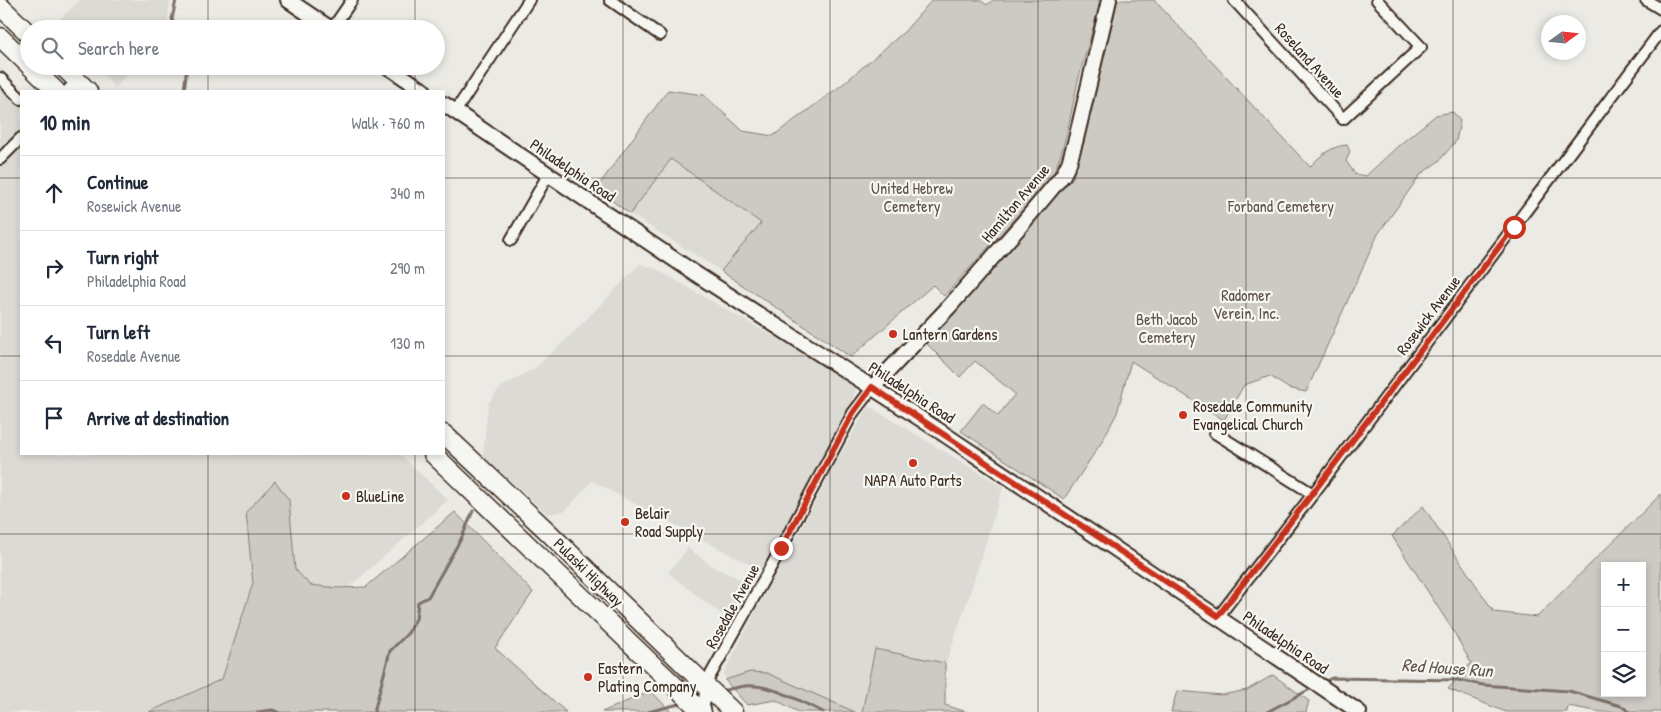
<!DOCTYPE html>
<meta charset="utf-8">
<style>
body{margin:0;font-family:"Patrick Hand",sans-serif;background:#f6f6f7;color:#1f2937}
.controls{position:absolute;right:15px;bottom:15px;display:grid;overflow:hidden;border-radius:0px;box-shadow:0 2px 8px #0003}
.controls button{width:45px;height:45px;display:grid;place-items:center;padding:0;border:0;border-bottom:1px solid #e0e1e3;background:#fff;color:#1f2937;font:25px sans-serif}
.compass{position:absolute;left:1541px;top:15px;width:45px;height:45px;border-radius:50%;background:#fff;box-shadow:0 2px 8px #0003;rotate:75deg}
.stop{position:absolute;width:15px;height:15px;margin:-11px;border:4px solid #c8321e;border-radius:50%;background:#fff}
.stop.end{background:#c8321e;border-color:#fff;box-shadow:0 1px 5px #0008}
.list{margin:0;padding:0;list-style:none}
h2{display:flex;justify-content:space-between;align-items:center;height:65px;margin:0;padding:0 20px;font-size:21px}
h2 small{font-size:16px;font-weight:400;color:#747a83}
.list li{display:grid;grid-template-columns:32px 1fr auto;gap:15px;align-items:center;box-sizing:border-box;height:75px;padding:0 20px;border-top:1px solid #e0e1e3}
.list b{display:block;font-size:19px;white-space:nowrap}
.list p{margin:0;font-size:16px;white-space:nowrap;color:#747a83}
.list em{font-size:16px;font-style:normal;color:#747a83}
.icon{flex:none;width:28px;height:28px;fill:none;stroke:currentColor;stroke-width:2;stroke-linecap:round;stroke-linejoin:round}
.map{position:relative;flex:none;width:1661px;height:712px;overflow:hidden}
.search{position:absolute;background:#fff;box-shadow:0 2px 8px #0003;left:20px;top:20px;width:425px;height:55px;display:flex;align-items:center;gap:12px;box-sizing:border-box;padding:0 18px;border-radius:28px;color:#747a83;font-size:19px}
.panel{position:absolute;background:#fff;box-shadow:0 2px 8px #0003;left:20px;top:90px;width:425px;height:365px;border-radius:0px}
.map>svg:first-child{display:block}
.built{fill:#dcdad4}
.green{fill:#cdcac4;stroke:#847a71;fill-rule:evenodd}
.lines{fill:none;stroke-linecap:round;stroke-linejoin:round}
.stream{stroke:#7c7167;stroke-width:3}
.street-casing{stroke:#3b2a1e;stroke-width:14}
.secondary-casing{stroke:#3b2a1e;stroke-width:18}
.highway-casing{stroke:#3b2a1e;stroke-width:21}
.street{stroke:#f6f6f2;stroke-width:10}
.secondary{stroke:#f6f6f2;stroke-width:14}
.highway{stroke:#f6f6f2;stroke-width:18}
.route{stroke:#c8321e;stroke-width:6}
.grid{fill:none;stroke:#3b2a1e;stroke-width:1;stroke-opacity:0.55}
.poi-dot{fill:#c8321e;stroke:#f6f6f2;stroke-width:2}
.labels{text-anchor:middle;stroke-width:4.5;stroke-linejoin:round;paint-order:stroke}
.street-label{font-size:16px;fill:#3b2a1e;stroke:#f6f6f2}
.park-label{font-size:16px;fill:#605248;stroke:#f6f6f2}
.poi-label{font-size:16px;fill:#3b2a1e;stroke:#f6f6f2;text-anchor:start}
.water-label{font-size:18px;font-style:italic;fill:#615449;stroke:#f6f6f2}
</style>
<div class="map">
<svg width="1661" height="712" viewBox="0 0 1661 712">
<rect width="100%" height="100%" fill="#ebeae5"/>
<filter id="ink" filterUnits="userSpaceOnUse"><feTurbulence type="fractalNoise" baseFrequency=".02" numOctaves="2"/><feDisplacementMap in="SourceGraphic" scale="10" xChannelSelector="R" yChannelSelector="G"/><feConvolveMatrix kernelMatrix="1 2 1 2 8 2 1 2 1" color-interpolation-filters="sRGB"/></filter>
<g filter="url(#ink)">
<!-- built -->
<g class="built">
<polygon points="80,0 171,0 169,8 167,29 61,29 56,23"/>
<polygon points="96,66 135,66 115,88"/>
<polygon points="0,68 23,91 21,91 21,454 400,454 448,500 369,570 298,629 253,584 222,679 149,712 0,712"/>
<polygon points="671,158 762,223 721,271 630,214"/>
<polygon points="640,264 654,268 849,380 856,389 848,415 762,571 592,481 565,511 547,514 483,456 488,404 500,388 535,368 574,332"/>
<polygon points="869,406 1003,487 970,593 945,665 875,649 862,712 855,712 752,672 727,679 723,675 780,563 791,548 837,460"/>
<polygon points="688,548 712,566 752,585 733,621 720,613 668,573"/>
</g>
<!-- green -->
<g class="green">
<path d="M932 0H980L987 5 993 0H1101C1094 27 1085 54 1078 81 1071 111 1065 154 1050 180L944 296 933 285 851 357 721 271 761 223 671 159 630 214 596 189 668 90 704 95 743 131 773 136 843 84 904 32Z"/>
<path d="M1117 0H1154L1310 167C1318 157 1333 145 1347 145L1350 152 1346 161 1355 174 1366 176 1398 146 1436 115 1453 112 1460 121 1456 141 1439 161 1421 174 1378 234 1306 392 1288 388 1270 376 1244 385 1224 420 1131 361 1117 413 1101 443 1064 499 961 431 983 403 998 416 1015 394 975 361 960 377 926 343 960 302 1060 190 1073 178 1087 114 1114 16Z"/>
<polygon points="275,481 289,500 295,569 310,585 338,588 366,587 455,512 533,592 495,648 566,712 149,712 222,679 253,583 246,512"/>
<path d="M1661 494V712H1601L1568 706 1567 712H1506L1448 689 1471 663 1454 632 1392 536 1423 506 1494 612 1537 617ZM1605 566H1642V693H1605Z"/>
<polygon points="875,649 945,663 945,705 967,712 862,712"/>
<polygon points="750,672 767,673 855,712 798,712 776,700 747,705 725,680"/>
<polygon points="1273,675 1309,701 1306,712 1171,712 1177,691 1222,695 1247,690"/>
<polygon points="651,691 671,712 602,712"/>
</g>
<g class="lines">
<!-- stream -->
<g class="stream">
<polyline points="176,29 172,19 176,0"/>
<polyline points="184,91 187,66"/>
<polyline points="1324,682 1332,678 1458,680 1483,685 1569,691 1621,706 1630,712"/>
<path d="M722 691C730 689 737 687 745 686 769 683 802 702 823 712"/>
<polyline points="257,712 272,710 278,712"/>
<polyline points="374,712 390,651 408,633 416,619 418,602 428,597 462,537 473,511"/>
<polyline points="648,712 679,704"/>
<polyline points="1267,712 1314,687"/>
</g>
<!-- street casing -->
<g class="street-casing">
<g id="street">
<polyline points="610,0 660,35"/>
<polyline points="1234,0 1343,119 1421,47 1377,0"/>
<polyline points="1646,0 1661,9"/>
<polyline points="332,29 352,0"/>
<polyline points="0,78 21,99"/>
<polyline points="67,91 77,81"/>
<polyline points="455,112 529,0"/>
<polyline points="0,159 21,138"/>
<polyline points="511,240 548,175"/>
<polyline points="1215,433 1313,494"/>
<polyline points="1218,617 1313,494 1661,31"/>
<polyline points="704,712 705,685 778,554 853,413 873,387"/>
</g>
</g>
<!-- secondary casing -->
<g class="secondary-casing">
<g id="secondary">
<polyline points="288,0 331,29"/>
<polyline points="387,66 424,91"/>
<polyline points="444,104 696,274 938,430 1359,712"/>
<polyline points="873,387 948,308 1022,224 1063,175 1069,163 1076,139 1109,0"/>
</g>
</g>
<!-- highway casing -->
<g class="highway-casing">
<g id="highway">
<polyline points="0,6 29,34"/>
<polyline points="0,37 29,65"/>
<polyline points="30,66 56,91"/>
<polyline points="62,66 88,91"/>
<polyline points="444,434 545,529 733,712"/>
<polyline points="433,454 702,712"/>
</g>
</g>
<!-- street -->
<use href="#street" class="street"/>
<!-- secondary -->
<use href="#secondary" class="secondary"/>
<!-- highway -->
<use href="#highway" class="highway"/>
</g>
</g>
<g class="lines" filter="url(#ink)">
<!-- route -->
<polyline class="route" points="781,548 853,413 872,387 1218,616 1312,494 1514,227"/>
</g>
<!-- grid -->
<path class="grid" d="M208 0V29M415 0V29M623 0V712M830 0V712M1038 0V712M1246 0V712M1453 0V712M208 66V91M415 66V91M0 178H21M444 178H1661M0 356H21M444 356H1661M208 454V712M415 454V712M0 534H1661"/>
<!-- markers -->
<g class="poi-dot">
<circle cx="893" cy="334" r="5"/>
<circle cx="1183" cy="415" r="5"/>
<circle cx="913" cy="463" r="5"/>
<circle cx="346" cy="496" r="5"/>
<circle cx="625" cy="522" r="5"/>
<circle cx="588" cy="677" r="5"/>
</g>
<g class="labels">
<!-- street labels -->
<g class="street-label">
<text transform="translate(1310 60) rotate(48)" y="6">Roseland Avenue</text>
<text transform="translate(573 170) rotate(34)" y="6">Philadelphia Road</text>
<text transform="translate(1015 203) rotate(-50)" y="6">Hamilton Avenue</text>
<text transform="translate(1428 315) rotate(-53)" y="6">Rosewick Avenue</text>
<text transform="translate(912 392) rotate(33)" y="6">Philadelphia Road</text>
<text transform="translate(589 572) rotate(44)" y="6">Pulaski Highway</text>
<text transform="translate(732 606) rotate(-61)" y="6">Rosedale Avenue</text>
<text transform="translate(1286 642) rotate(34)" y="6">Philadelphia Road</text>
</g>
<!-- park labels -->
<g class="park-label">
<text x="912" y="194">United Hebrew<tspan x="912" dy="18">Cemetery</tspan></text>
<text x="1281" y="212">Forband Cemetery</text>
<text x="1246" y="301">Radomer<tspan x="1246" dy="18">Verein, Inc.</tspan></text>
<text x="1167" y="325">Beth Jacob<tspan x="1167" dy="18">Cemetery</tspan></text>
</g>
<!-- poi labels -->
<g class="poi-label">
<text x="903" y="340">Lantern Gardens</text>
<text x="1193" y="412">Rosedale Community<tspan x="1193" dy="18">Evangelical Church</tspan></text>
<text x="913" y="486" text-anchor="middle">NAPA Auto Parts</text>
<text x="356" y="502">BlueLine</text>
<text x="635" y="519">Belair<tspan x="635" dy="18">Road Supply</tspan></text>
<text x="598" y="674">Eastern<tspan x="598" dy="18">Plating Company</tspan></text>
</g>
<!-- water labels -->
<g class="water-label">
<text transform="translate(1447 668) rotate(4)" y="6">Red House Run</text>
</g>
</g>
</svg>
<div class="controls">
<button>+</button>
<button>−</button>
<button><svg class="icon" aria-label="layers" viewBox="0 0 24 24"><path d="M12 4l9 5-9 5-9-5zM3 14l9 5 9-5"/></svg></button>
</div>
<svg class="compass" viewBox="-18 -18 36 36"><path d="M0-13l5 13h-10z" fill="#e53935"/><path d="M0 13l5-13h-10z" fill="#747a83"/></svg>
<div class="stop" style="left:1514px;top:227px"></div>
<div class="stop end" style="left:781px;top:548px"></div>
<div class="search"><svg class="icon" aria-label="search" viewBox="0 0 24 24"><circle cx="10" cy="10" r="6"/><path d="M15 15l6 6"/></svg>Search here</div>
<section class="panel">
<h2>10 min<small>Walk · 760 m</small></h2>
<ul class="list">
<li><svg class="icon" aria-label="ahead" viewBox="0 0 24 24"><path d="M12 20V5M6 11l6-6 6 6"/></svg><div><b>Continue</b><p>Rosewick Avenue</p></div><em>340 m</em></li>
<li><svg class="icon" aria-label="right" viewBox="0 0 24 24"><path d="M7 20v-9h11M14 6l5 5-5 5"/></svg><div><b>Turn right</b><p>Philadelphia Road</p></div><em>290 m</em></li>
<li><svg class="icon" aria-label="left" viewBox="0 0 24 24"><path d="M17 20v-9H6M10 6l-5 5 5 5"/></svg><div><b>Turn left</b><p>Rosedale Avenue</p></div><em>130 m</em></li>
<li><svg class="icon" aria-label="arrive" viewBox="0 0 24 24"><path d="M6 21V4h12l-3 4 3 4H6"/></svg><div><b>Arrive at destination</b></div></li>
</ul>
</section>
</div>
